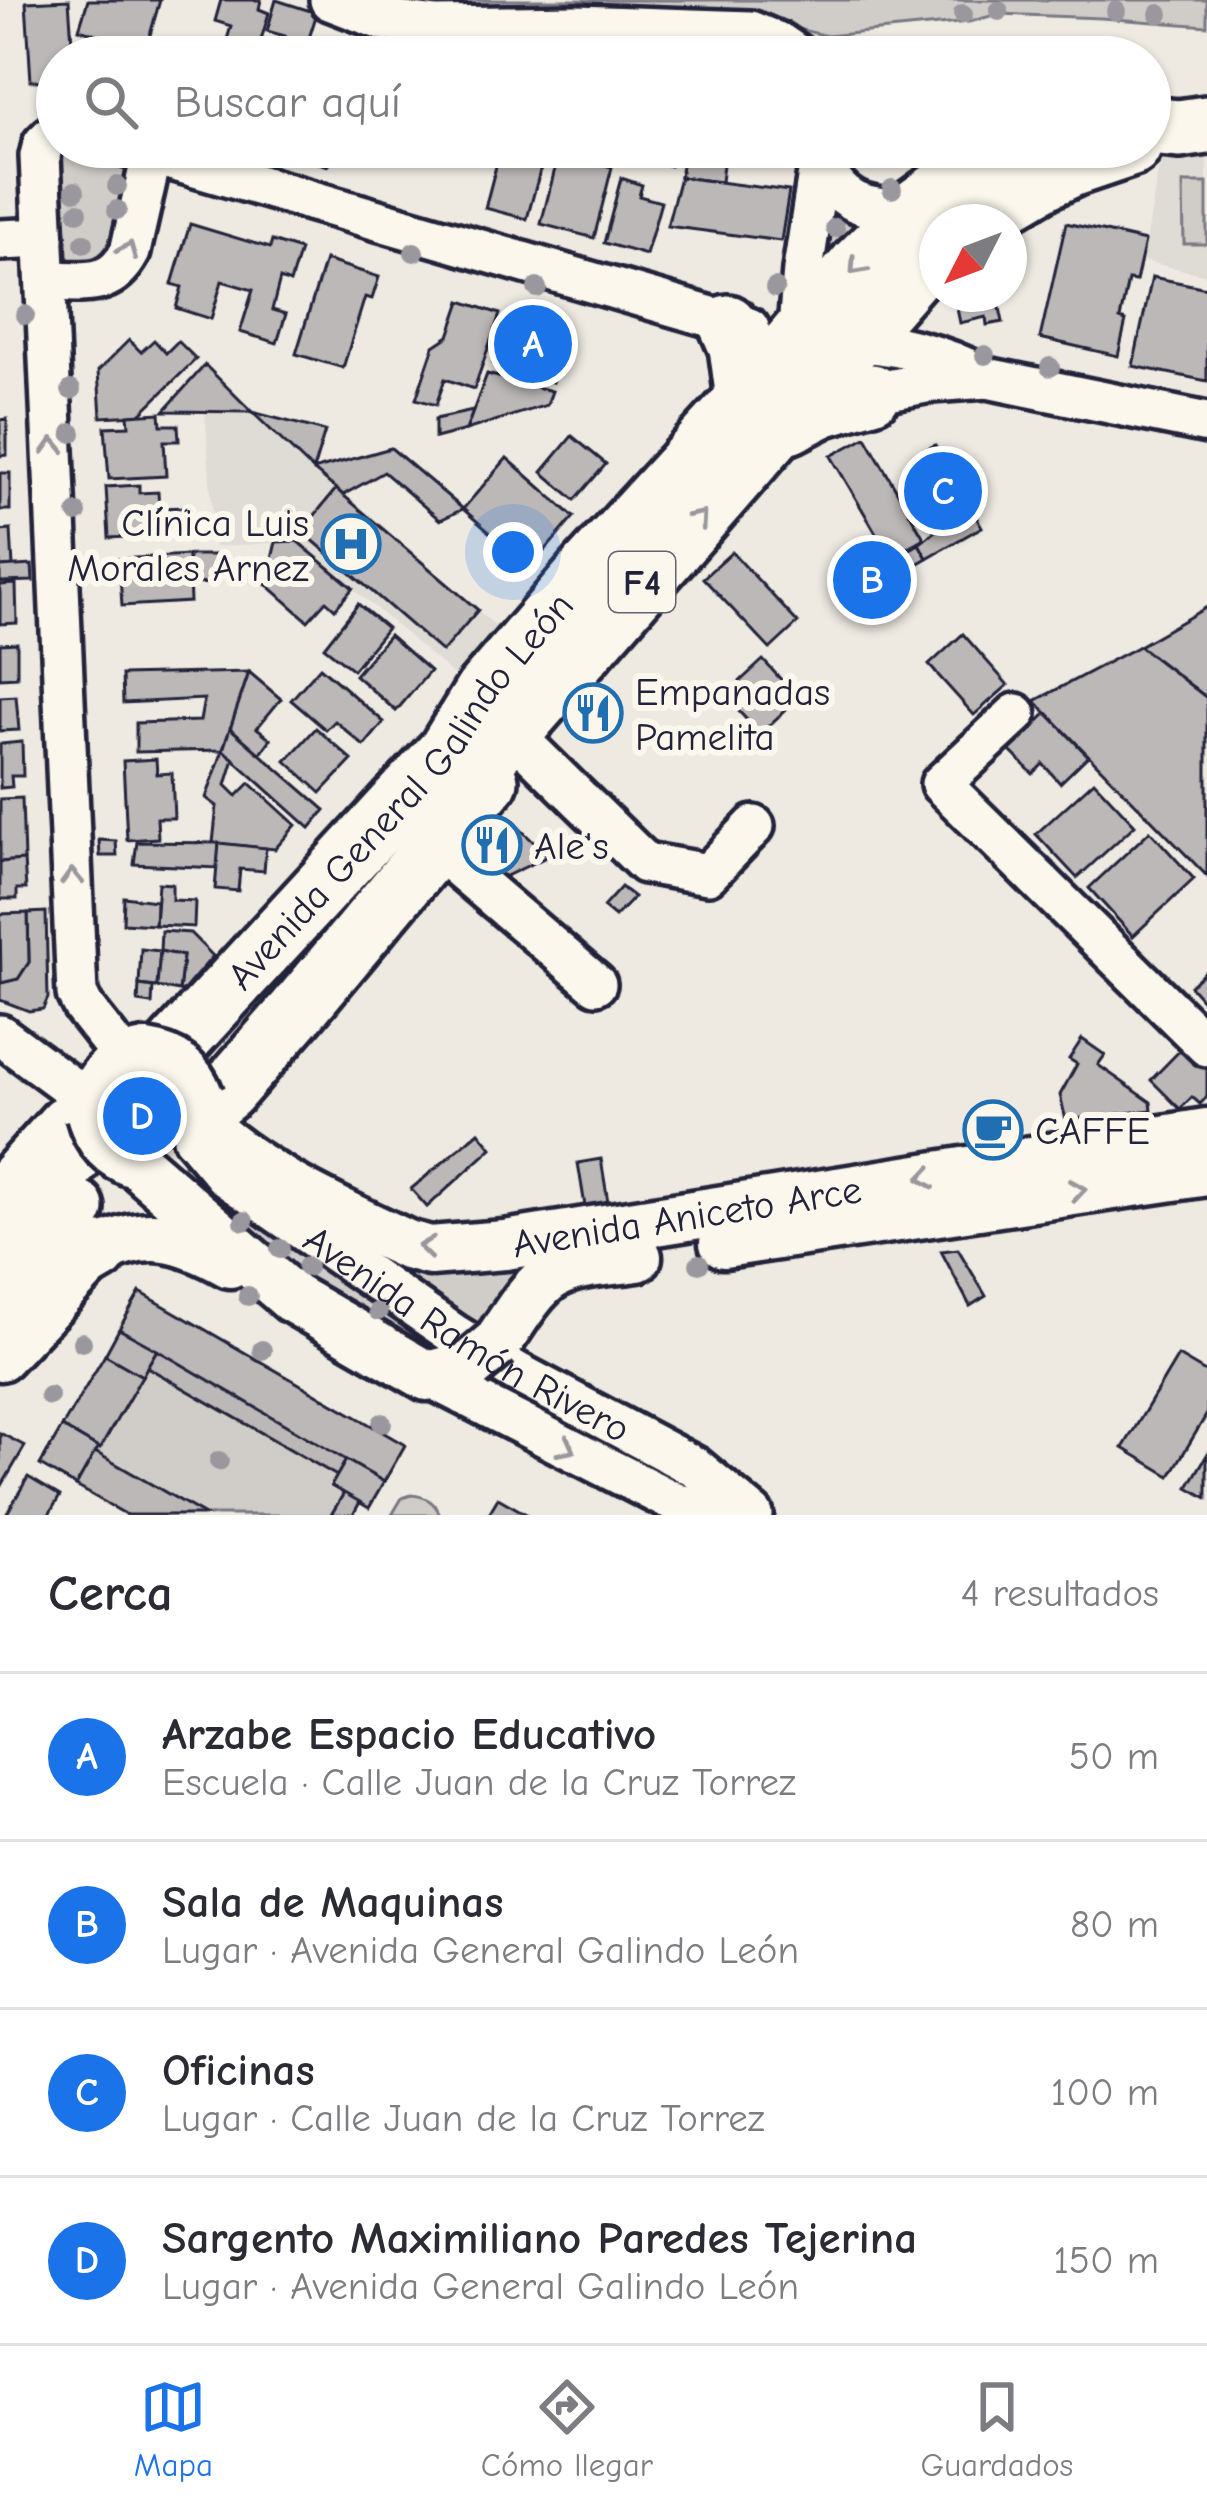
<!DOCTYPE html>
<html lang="es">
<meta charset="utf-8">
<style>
body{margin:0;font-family:"Comic Neue",sans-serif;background:#f7f7f7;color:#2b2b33}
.compass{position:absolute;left:919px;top:204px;width:108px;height:108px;border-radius:50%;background:#fff;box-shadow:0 3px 9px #0004;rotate:228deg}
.you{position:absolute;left:513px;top:552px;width:42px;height:42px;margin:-30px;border:9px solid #fff;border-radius:50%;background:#1a73e8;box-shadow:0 0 0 18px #1a73e833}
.badge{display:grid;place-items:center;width:78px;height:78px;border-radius:50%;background:#1a73e8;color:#fff;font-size:39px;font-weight:700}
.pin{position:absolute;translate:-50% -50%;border:6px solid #fff;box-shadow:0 3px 12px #0006}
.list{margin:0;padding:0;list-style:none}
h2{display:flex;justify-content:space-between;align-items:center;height:156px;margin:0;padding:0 48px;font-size:51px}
h2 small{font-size:39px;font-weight:400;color:#7c7c81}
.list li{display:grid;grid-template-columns:78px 1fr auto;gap:36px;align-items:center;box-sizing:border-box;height:168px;padding:0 48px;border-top:3px solid #e1e1e2}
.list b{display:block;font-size:45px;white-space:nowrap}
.list p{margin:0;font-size:39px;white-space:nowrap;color:#7c7c81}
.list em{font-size:39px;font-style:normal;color:#7c7c81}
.icon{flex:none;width:66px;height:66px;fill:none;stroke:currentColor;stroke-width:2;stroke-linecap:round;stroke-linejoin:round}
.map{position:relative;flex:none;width:1207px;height:1515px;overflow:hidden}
.search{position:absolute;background:#fff;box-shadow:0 3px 9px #0004;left:36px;right:36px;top:36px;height:132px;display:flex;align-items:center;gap:30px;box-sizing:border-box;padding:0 42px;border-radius:66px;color:#7c7c81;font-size:45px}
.sheet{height:828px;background:#fff}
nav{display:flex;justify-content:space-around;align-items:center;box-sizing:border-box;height:168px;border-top:3px solid #e1e1e2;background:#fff;font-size:33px;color:#7c7c81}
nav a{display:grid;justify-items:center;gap:6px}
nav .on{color:#1a73e8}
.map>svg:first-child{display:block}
.built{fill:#dfdbd5}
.green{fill:#d0cdc9;stroke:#797882;stroke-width:3}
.building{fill:#bcb8b8;stroke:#22223b;stroke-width:3}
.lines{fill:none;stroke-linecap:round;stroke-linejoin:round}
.minor-casing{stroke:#22223b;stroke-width:48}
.major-casing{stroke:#22223b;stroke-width:57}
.highway-casing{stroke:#22223b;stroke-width:66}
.minor{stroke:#fbf7ec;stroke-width:39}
.major{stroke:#fbf7ec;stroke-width:48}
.highway{stroke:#fbf7ec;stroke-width:57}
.major-bridge-casing{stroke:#22223b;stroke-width:57;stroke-linecap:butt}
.major-bridge{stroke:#fbf7ec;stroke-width:48}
.tree{fill:#9a989e}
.oneway{stroke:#99979c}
.labels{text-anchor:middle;stroke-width:12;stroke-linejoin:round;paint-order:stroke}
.shield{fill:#fbf7ec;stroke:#636270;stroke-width:3}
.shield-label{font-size:36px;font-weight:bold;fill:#22223b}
.poi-label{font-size:39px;fill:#22223b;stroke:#fbf7ec;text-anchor:start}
.street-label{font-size:39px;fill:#22223b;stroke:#fbf7ec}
</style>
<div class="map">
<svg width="1207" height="1515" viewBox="0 0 1207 1515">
<rect width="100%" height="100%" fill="#eeeae2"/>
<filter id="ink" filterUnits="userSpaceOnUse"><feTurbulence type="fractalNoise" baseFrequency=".00833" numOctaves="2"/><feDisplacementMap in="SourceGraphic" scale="24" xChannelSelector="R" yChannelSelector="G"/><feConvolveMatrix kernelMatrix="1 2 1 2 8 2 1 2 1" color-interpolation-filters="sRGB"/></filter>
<g filter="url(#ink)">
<!-- built -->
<g class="built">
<polygon points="1207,153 1207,275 1143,261 1160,160"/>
<polygon points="205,410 252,412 313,470 497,627 456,677 297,541 215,547"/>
</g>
<!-- green -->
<g class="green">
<polygon points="366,0 1207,0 1207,26 1101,18 998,14 969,22 827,36 756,19 406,10"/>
<path d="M69 147 120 158 130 164 119 243 107 262C98 262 85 266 77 264 53 260 58 185 56 164L61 152Z"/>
<polygon points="1183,183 1207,183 1207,244 1184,244"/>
<polygon points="826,198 867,221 821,274"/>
<path d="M170 1090C191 1120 171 1156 134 1149L111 1102Z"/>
<polygon points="193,1158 440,1347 418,1345 294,1274 172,1173"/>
<polygon points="266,1190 352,1236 573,1253 483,1335"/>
<polygon points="147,1367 337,1476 331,1486 344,1493 331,1515 205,1515 95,1452"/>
<polygon points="495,1380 693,1487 681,1492 478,1390"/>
<path d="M411 1495C425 1496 435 1501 440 1515H392L402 1498Z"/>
</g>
<!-- building -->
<g class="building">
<polygon points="69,0 73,57 57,57 57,80 31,81 26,2"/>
<polygon points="88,0 160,0 146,49 79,29"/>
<polygon points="221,0 261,0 259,9 269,13 256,57 222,57 231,26 215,21"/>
<polygon points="276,0 317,13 303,57 278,57 285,36 267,31"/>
<polygon points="653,49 699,50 697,57 651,57"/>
<polygon points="266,147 334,147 328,166"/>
<polygon points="501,147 546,149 527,219 485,208"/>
<polygon points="628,147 675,147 670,166 626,154"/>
<polygon points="685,147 725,147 721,182 680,177"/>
<polygon points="559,153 612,167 594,238 541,224"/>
<polygon points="680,177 789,191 781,241 667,226"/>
<polygon points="621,178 642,185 639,196 661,202 646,255 604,243"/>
<polygon points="1066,223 1145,241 1136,281 1128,280 1120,319 1126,321 1118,356 1040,338"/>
<polygon points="190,224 270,248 272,241 300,250 290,283 280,279 272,310 286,314 277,343 240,332 253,290 222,281 211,319 176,308 182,287 172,284"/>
<polygon points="325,260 379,277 372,299 365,297 343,368 296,354"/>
<polygon points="1152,277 1207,288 1207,381 1133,366"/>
<polygon points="954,294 997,294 1003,322 987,325 986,317 960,323"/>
<polygon points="461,301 500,314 474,389 445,379 436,405 416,399 434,346 449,336"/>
<polygon points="509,316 567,334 552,382 493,363"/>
<polygon points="129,340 141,352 154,340 166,353 178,341 196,359 139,415 101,417 98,371"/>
<polygon points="205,365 252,412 164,411"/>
<polygon points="487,374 552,391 547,405 466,430"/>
<polygon points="473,411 466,430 435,438 435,419"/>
<polygon points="252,412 325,431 313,470"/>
<polygon points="160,413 161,425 178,425 179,441 164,441 166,476 109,479 105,427 129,426 128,415"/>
<polygon points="7,419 7,455 0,456 0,420"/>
<polygon points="572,436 606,464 575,500 542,472"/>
<polygon points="866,437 924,538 890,557 831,456"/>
<polygon points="935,445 982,527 927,558 919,544 935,531 913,456"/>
<polygon points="391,448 463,509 440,520 384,472 343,495 313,470"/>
<polygon points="507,458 574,517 530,568 463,509"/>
<rect x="0" y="473" width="10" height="37"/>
<polygon points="139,485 139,493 158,492 159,508 185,507 186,534 109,538 106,487"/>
<polygon points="336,489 478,610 442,652 302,531"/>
<polygon points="11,530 13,567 0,567 0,531"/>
<polygon points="297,541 353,588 335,609 326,601 308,621 266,584 276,542"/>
<polygon points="919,544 927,558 863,596 840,561 855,551 862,561 886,563"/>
<polygon points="732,552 798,623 770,649 703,578"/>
<polygon points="188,555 190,602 122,606 119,559"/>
<polygon points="188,555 216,555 217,583 190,584"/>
<polygon points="32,565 33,581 0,582 0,567"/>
<polygon points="16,584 17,623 0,624 0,585"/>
<polygon points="358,604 387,628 353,670 324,647"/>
<polygon points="1207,607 1207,698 1139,646"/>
<polygon points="963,634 1008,685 974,715 929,665"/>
<polygon points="389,635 430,671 396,711 355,675"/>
<polygon points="17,643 17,677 0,678 0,644"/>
<polygon points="1139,646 1207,698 1207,876 1035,701"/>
<polygon points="763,660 798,698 760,734 734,706 745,696 735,686"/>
<polygon points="320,667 384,722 364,746 335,721 326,730 291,700"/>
<polygon points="249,672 281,699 257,728 271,739 260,754 230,728"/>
<polygon points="249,672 223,750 136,752 136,723 200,721 204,699 123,703 122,675"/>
<polygon points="16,696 19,730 0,731 0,697"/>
<polygon points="1047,713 1088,756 1060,783 1043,764 1033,774 1009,750"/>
<polygon points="230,728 325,810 310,828 223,750"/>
<polygon points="316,728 352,760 321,793 286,761"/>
<polygon points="22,742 23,776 11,776 12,787 0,788 0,744"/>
<polygon points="223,750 234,759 226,785 237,796 250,783 296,825 275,849 213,843 217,806 206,798"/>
<polygon points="156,759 157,774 172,773 174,818 157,818 158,838 127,840 123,761"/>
<polygon points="1094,781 1135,825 1077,878 1036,834"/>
<polygon points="22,798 24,860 0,862 0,799"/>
<polygon points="507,816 548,856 502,878 474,851"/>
<polygon points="1150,831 1194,879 1133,936 1089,888"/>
<polygon points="99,840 116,841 117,856 100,856"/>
<polygon points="137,842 219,843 218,868 134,864"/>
<polygon points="219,843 266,848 264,871 240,869 238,891 215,889"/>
<polygon points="24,860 26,889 17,889 17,899 0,899 0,862"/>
<polygon points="158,883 172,884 172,900 195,901 194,927 155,925"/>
<polygon points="621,887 634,897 615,917 603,907"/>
<polygon points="124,897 156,901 155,925 123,923"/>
<polygon points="46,912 48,998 43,1009 29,1011 0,1000 0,983 18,979 29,962 28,913"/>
<polygon points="28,913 29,962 18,979 1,983 0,914"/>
<polygon points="161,931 190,933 213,956 182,992 179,991 183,956 160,951"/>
<polygon points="141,949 160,951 157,987 139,985"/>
<polygon points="160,951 183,956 179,991 157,987"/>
<polygon points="1207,970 1207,1005 1190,986"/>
<polygon points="139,985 153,987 152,1004 138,1002"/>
<polygon points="1082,1039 1105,1055 1098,1065 1151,1102 1152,1110 1066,1120 1060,1095 1077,1064 1069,1059"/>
<polygon points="1191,1039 1207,1054 1207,1097 1200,1104 1192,1097 1180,1109 1151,1080"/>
<polygon points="479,1132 492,1148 427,1207 411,1189"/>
<polygon points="601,1159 608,1202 585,1206 578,1163"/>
<polygon points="958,1249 986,1296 970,1306 941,1251"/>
<polygon points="140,1292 405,1445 384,1482 119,1329"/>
<polygon points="119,1329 157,1350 142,1376 105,1355"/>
<polygon points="157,1350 346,1460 337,1476 147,1367"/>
<polygon points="105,1355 142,1376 100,1449 62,1427"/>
<polygon points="1178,1356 1207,1373 1207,1414 1170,1476 1123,1448"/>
<polygon points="62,1427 98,1448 76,1486 40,1465"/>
<polygon points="0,1433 25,1446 0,1489"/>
<polygon points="95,1452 205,1515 127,1515 76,1486"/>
<polygon points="1207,1455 1207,1498 1188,1487"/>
<polygon points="346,1460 384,1482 369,1508 331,1486"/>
<polygon points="28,1477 60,1496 54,1506 49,1515 6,1515"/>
<polygon points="344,1493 360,1502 353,1515 331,1515"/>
<polygon points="498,1498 528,1515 488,1515"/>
</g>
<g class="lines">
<!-- minor casing -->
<g class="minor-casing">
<g id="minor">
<polyline points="330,0 382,20 437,27 576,25 750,31 781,44 800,57"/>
<polyline points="57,130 43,144 40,156 77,994 84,1008 125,1060"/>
<polyline points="127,147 749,328"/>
<path d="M820 155C835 204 868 213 915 208"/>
<polyline points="0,240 44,238"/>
<path d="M46 281C84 281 110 290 130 252L152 155"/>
<polyline points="797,339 803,270 822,147"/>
<path d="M837 340C892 343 939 352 987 378"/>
<polyline points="855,381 872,393 931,382 987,378 1207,423"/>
<polyline points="1016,714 941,784 1207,1046"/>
<polyline points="512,733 645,863 708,874 754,826"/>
<polyline points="435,847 596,984"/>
<polyline points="0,1035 92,1103"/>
<path id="s1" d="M193 1138 226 1177 455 1335 516 1372 695 1467 753 1515"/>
<polyline points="427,1376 678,1504 733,1515"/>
</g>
</g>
<!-- major casing -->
<g class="major-casing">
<g id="major">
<path id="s2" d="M200 1122C252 1174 340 1213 407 1245L430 1251 505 1245 1207 1133"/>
<polyline points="137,1164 292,1298 427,1376 471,1365"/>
<path d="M0 1192 64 1121 91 1114C94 1080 112 1060 146 1055"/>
<polyline points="724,1243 1207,1171"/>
<path d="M497 1343C513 1321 529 1290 552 1275 575 1261 611 1261 637 1257"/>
<path d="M0 1356 99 1252C147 1225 185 1238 230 1263"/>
</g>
</g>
<!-- highway casing -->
<g class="highway-casing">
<g id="highway">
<polyline points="1150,126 1179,129 1207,125"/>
<polyline points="974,222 1045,180 1073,167 1132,147"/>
<polyline points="728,324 738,347 745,399"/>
<polyline points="789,425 822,408 872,393"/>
<polyline points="443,801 467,774 512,733 911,276 937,251"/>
<polyline points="201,1112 227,1091 296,1012 489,781"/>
<path id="s3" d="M0 1237 447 751 484 691 589 569 745 399 858 265 915 208 962 174 1016 147"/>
<polyline points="0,1296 48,1244 75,1208"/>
<polyline points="25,1306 66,1271 99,1252"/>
</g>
</g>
<!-- minor -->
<use href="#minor" class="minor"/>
<!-- major -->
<use href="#major" class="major"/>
<!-- highway -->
<use href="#highway" class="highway"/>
<!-- major-bridge casing -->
<g class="major-bridge-casing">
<g id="major-bridge">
<path d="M146 1055C173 1059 189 1071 199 1097"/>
<path d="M91 1114C98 1141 112 1155 137 1164"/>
<polyline points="471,1365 497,1343"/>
</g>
</g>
<!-- major-bridge -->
<use href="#major-bridge" class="major-bridge"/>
</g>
<!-- trees -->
<g class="tree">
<circle cx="999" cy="11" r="10"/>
<circle cx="1116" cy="11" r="10"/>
<circle cx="963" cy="14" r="10"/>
<circle cx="1159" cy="14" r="10"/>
<circle cx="117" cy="186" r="10"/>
<circle cx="892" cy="189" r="10"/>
<circle cx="75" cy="191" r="10"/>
<circle cx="117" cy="210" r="10"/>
<circle cx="78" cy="212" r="10"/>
<circle cx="835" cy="228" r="10"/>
<circle cx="84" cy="243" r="10"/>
<circle cx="414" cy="252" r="10"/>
<circle cx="537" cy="288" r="10"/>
<circle cx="775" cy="288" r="10"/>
<circle cx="25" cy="315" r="10"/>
<circle cx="985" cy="355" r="10"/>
<circle cx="1050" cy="367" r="10"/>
<circle cx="71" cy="390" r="10"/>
<circle cx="72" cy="433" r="10"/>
<circle cx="77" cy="513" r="10"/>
<circle cx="244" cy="1221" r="10"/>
<circle cx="280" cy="1249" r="10"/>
<circle cx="699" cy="1264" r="10"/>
<circle cx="307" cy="1267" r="10"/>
<circle cx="248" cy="1296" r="10"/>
<circle cx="378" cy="1311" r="10"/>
<circle cx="82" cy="1342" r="10"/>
<circle cx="262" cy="1350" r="10"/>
<circle cx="49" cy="1396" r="10"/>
<circle cx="382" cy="1423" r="10"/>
<circle cx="219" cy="1461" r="10"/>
</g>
<!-- one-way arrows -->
<defs><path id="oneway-chevron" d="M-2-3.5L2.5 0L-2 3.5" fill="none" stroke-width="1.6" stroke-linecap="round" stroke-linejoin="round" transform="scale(3)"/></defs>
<g class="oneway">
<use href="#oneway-chevron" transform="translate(128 250) rotate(-68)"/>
<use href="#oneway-chevron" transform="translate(857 267) rotate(132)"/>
<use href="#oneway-chevron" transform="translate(53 446) rotate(-92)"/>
<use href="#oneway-chevron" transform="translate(699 518) rotate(-49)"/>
<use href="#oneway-chevron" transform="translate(72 877) rotate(-92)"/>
<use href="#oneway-chevron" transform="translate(926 1178) rotate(171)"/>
<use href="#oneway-chevron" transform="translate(1078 1190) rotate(-9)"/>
<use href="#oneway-chevron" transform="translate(426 1247) rotate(-173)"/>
<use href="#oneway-chevron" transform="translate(567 1448) rotate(27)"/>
</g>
</g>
<!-- icons -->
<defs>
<g id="hospital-ring" transform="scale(3)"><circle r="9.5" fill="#fbf7ec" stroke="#1f6fb2" stroke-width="1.5"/><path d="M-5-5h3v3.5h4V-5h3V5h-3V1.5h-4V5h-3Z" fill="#1f6fb2"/></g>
<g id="restaurant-ring" transform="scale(3)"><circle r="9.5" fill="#fbf7ec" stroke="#1f6fb2" stroke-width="1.5"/><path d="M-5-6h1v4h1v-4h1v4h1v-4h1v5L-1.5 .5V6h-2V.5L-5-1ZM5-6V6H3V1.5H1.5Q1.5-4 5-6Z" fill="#1f6fb2"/></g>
<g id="cafe-ring" transform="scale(3)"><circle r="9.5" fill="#fbf7ec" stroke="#1f6fb2" stroke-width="1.5"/><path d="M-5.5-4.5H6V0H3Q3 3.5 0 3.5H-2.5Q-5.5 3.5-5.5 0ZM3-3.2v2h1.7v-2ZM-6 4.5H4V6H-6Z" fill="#1f6fb2"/></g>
</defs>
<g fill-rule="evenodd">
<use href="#hospital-ring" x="351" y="544"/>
<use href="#restaurant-ring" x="593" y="713"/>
<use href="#restaurant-ring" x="492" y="845"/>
<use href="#cafe-ring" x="993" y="1130"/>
</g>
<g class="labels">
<!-- shield labels -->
<rect class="shield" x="609" y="552" width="66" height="60" rx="9"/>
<g class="shield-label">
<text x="642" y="595">F4</text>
</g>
<!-- poi labels -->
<g class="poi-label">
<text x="309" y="536" text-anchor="end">Clínica Luis<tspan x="309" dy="45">Morales Arnez</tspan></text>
<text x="635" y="705">Empanadas<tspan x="635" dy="45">Pamelita</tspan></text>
<text x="534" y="859">Ale's</text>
<text x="1035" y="1144">CAFFE</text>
</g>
<!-- street labels -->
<g class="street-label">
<text dy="14" stroke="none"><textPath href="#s3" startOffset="600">Avenida General Galindo León</textPath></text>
<text dy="14" stroke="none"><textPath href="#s2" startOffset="525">Avenida Aniceto Arce</textPath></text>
<text dy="14" stroke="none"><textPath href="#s1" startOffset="339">Avenida Ramón Rivero</textPath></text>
</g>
</g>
</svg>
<svg class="compass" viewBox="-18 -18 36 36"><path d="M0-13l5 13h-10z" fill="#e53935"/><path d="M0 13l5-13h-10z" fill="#7c7c81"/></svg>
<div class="you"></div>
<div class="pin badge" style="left:533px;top:344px">A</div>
<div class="pin badge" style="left:872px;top:580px">B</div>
<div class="pin badge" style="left:943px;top:491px">C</div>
<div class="pin badge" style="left:142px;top:1116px">D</div>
<div class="search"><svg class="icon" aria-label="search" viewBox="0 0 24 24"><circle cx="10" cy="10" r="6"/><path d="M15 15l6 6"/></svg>Buscar aquí</div>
</div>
<section class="sheet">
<h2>Cerca<small>4 resultados</small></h2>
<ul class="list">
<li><span class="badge">A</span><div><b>Arzabe Espacio Educativo</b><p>Escuela · Calle Juan de la Cruz Torrez</p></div><em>50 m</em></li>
<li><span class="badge">B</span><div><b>Sala de Maquinas</b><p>Lugar · Avenida General Galindo León</p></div><em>80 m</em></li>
<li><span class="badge">C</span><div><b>Oficinas</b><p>Lugar · Calle Juan de la Cruz Torrez</p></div><em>100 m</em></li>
<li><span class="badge">D</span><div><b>Sargento Maximiliano Paredes Tejerina</b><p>Lugar · Avenida General Galindo León</p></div><em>150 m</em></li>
</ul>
</section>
<nav>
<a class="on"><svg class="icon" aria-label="map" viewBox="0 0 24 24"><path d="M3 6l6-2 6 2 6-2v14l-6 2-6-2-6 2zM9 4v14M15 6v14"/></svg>Mapa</a>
<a><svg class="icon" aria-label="directions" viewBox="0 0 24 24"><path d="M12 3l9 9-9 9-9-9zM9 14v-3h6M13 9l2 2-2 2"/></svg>Cómo llegar</a>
<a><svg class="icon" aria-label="saved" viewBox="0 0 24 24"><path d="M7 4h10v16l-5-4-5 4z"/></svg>Guardados</a>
</nav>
